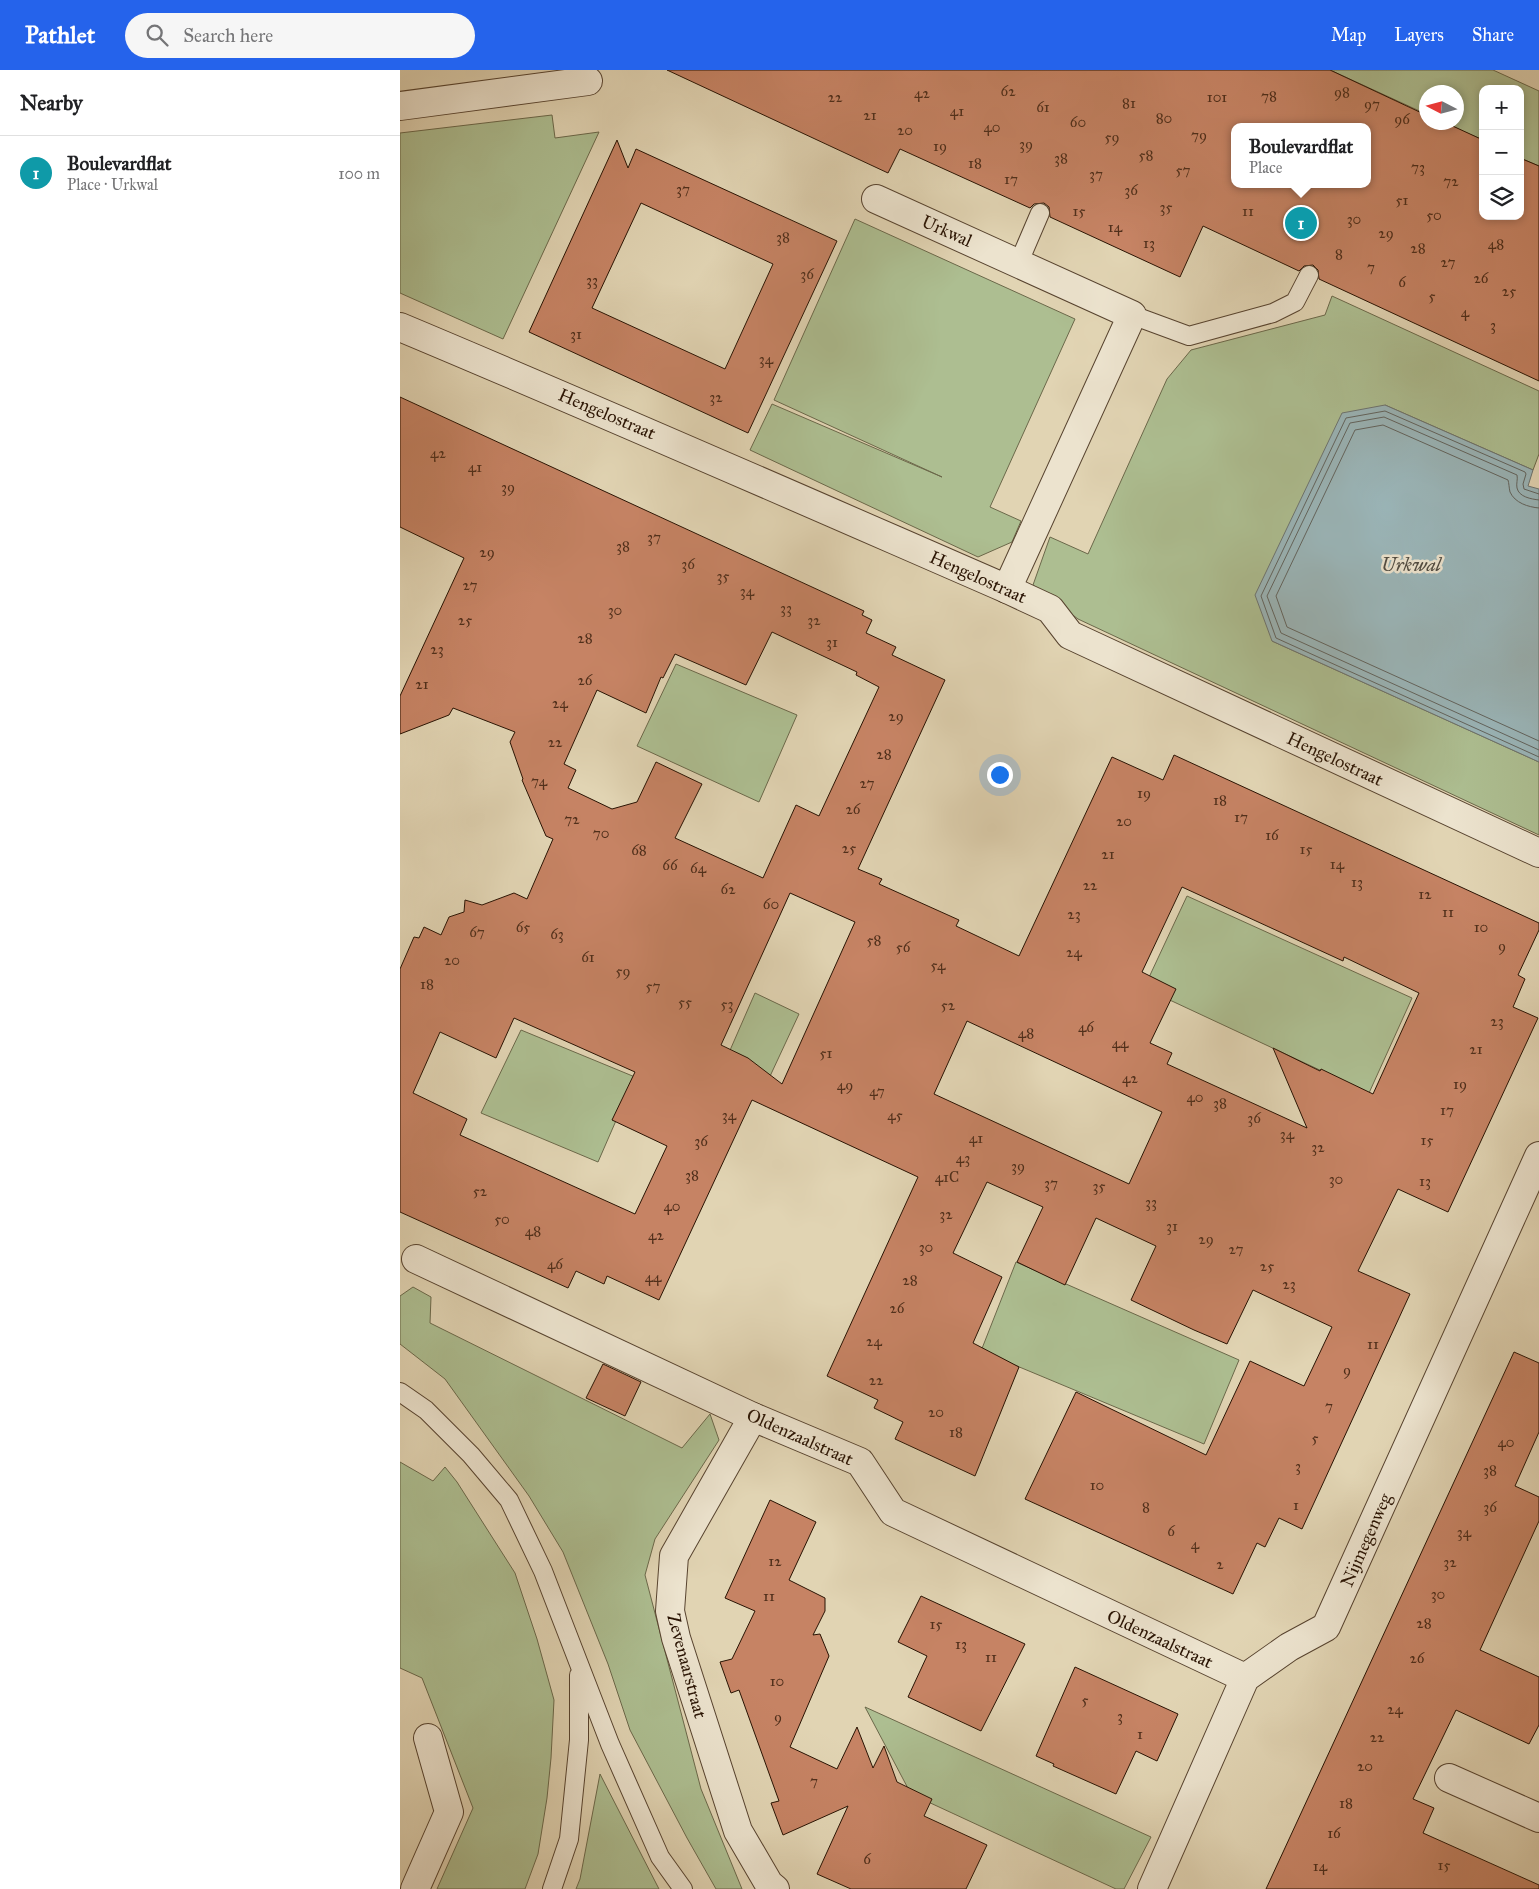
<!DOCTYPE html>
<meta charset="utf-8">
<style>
body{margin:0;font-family:"IM FELL Great Primer",serif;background:#f6f6f6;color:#202124}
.controls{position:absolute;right:15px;top:15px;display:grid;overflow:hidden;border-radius:10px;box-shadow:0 2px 8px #0003}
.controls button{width:45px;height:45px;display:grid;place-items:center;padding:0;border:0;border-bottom:1px solid #e0e0e0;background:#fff;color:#202124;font:25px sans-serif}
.compass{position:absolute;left:1019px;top:15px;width:45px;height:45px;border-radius:50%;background:#fff;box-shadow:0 2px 8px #0003;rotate:276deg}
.you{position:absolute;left:599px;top:704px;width:18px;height:18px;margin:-12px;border:4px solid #fff;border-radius:50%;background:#1a73e8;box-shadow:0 0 0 8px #1a73e833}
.badge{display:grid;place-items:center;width:32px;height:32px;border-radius:50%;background:#2563eb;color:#fff;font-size:16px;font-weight:700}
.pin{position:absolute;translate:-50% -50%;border:2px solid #fff;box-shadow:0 1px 5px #0006}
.popup{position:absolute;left:831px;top:53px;width:140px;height:65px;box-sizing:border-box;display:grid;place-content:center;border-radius:10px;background:#fff;filter:drop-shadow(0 1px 4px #0005);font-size:16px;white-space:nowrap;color:#757577}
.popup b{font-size:19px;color:#202124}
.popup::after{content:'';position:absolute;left:50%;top:100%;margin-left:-10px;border:10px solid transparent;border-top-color:#fff}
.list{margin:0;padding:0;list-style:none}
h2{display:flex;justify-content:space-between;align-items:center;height:65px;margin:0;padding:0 20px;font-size:21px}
h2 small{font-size:16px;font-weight:400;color:#757577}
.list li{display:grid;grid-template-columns:32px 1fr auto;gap:15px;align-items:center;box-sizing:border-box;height:75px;padding:0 20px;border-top:1px solid #e0e0e0}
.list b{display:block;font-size:19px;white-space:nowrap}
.list p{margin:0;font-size:16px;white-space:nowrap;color:#757577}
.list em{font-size:16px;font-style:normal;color:#757577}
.icon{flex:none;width:28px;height:28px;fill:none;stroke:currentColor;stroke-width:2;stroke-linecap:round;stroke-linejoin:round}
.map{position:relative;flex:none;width:1139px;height:1819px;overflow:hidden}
header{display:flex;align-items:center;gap:30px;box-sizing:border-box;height:70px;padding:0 25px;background:#2563eb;color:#fff}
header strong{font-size:24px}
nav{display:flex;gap:28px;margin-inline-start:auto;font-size:18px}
.search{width:350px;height:45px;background:#f6f6f6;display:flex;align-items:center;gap:12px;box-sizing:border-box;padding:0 18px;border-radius:28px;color:#757577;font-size:19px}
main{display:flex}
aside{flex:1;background:#fff}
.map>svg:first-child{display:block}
.green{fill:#adbe91;stroke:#6b684a}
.water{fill:#9ab5b8;stroke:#6d7470}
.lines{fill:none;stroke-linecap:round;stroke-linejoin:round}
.shore{stroke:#62645e;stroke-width:1}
.building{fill:#c68364;stroke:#291303;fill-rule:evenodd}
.service-casing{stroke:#57432f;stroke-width:20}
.minor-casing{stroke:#57432f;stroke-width:30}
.service{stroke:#ece3ce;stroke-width:18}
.minor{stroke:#ece3ce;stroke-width:28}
.labels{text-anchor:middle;stroke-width:5;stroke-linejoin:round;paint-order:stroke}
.number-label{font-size:15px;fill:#502f1b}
.street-label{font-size:18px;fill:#291303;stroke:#ece3ce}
.water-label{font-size:19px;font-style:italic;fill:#514c42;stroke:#ece3ce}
</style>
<header>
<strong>Pathlet</strong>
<div class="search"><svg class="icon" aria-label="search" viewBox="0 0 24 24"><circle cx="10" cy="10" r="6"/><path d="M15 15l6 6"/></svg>Search here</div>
<nav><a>Map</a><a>Layers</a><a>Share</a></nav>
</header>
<main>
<aside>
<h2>Nearby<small></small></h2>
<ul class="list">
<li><span class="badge" style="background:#0f9aa8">1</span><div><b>Boulevardflat</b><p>Place · Urkwal</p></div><em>100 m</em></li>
</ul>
</aside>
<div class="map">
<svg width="1139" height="1819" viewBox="0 0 1139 1819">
<rect width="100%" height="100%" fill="#e1d4b3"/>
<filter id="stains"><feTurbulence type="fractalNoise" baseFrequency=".004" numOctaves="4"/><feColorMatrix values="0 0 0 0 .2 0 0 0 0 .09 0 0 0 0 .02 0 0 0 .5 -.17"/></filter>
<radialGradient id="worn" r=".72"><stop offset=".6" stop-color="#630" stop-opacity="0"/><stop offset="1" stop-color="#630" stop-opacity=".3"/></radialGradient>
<!-- green -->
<g class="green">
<polygon points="930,0 1093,0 1139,21 1139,96 1120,88 1120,19 1083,19 1083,70 1044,53 1056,52 1056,22 1026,22 1026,44"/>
<polygon points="152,45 155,68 199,62 103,269 0,223 0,63"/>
<polygon points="455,149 675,249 590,437 621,451 612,472 578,487 350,380 372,334 542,407 374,330"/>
<polygon points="932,226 1139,321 1139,384 1133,400 985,335 872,571 1139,692 1139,765 678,549 633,515 650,467 688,484 767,309 791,280 925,245"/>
<polygon points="276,594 397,645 359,732 237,676"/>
<polygon points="787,826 1012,928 969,1023 744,918"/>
<polygon points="355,923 399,944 358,1032 317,1010"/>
<polygon points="121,960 235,1007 198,1092 81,1043"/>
<polygon points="616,1192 839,1290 804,1374 581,1281"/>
<polygon points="13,1217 31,1227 30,1253 282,1378 310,1344 319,1370 255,1469 245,1505 301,1719 342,1819 316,1819 287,1768 230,1660 208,1594 163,1482 129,1426 45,1309 0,1274 0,1226"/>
<polygon points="0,1392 33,1411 45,1397 57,1412 115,1503 137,1569 154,1630 151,1688 147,1728 138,1784 125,1819 37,1819 73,1738 22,1608 0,1598"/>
<polygon points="465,1637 751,1767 724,1819 716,1819 511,1724"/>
<polygon points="200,1704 259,1819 176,1819 180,1809"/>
</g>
<!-- water -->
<polygon class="water" points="985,335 1133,400 1128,416 1139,419 1139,692 872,571 855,525 942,343"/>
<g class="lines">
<!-- shore -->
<g class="shore">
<polyline points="1139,424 1124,419 1123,414 1126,404 1125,402 985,341 946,348 861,526 876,568 1139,687"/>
<path d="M1139 430C1131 429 1119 427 1117 418 1116 414 1118 409 1117 405L984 347 950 353 867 526 881 563 1139 680"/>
<path d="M1139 438C1128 437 1115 433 1110 422 1109 418 1109 413 1108 410L983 355 955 360 876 526 887 557 1139 671"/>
</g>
</g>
<!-- building -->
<g class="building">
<path d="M267 0H930L1026 45V52H1044L1083 70V146H1120V88L1139 96V311L919 209 918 200 913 195 904 196 899 201 803 156 780 207 650 147 649 137 644 133 634 134 630 138 500 79 488 103ZM835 57H967V114H835Z"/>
<path d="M217 70 228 98 236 79 437 171 348 363 129 262ZM241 133 373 194 325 299 192 238Z"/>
<path d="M0 327 464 541 462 545 472 550 466 563 496 577 492 585 545 610 458 799 482 809 479 814 559 850 556 856 619 886 712 687 763 710 774 685 1139 853V860L1118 905 1125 909 1113 937 1138 948 1048 1142 998 1119 958 1201 1010 1224 902 1459 879 1448 865 1477 857 1473 833 1524 625 1429 676 1322 806 1385 850 1291 904 1316 932 1257 853 1220 827 1274 794 1260 731 1230 756 1176 696 1148 665 1215 617 1192 643 1137 587 1112 553 1183 602 1207 573 1273 619 1297 575 1406 495 1369 503 1352 474 1338 478 1330 427 1306 518 1107 352 1030 259 1230 207 1206 204 1214 176 1201 168 1218 0 1142V899L14 867 19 868 24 857 41 865 49 847 64 842 65 830 82 835 114 823 127 829 153 769 146 766 122 710 123 709 110 672 115 662 53 638 49 645 0 664V626L64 488 0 457ZM372 562 457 602 456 605 479 617 419 746 396 735 363 808 275 768 302 714 256 692 237 732 212 739 168 718 176 700 164 694 197 620 246 643 261 607 263 608 275 584 346 615ZM782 817 943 891 944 887 1019 923 973 1024 921 999 920 1001 873 978 907 1058 767 994 772 983 750 973 776 919 742 902ZM390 823 455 852 382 1014 348 988 321 975ZM114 948 235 1002 212 1050 267 1076 235 1144 60 1065 67 1049 13 1023 40 962 96 988ZM567 951 762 1042 729 1114 534 1024Z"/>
<polygon points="1114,1282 1139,1293 1139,1362 1115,1416 1139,1427 1139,1451 1080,1580 1139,1607 1139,1655 1129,1674 1056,1640 1013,1729 1034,1738 1023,1763 1139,1815 1139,1819 866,1819"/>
<polygon points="203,1294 241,1312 225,1346 186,1328"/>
<polygon points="370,1430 416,1452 389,1510 425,1528 425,1541 413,1565 420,1564 429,1586 390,1677 437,1699 457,1657 473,1698 484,1676 497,1712 532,1729 524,1746 587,1775 566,1819 451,1819 417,1804 448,1736 383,1765 371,1733 379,1731 339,1620 331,1623 320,1592 332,1589 355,1541 325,1528"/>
<polygon points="521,1526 625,1574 581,1661 508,1627 527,1586 498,1572"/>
<polygon points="675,1597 778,1644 757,1691 736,1681 716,1724 653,1696 654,1694 636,1686"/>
</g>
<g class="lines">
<!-- service casing -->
<g class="service-casing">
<g id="service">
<polyline points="619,192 640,143"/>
<polyline points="732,245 789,266 873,243 895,232 909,205"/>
<polyline points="0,1322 26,1340 71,1385 109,1430 143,1501 210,1674 260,1787 283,1819"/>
<polyline points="152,1819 169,1769 179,1670 179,1605"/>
</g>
</g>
<!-- minor casing -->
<g class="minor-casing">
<g id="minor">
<polyline points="0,36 188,11"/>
<polyline points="476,129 732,245 607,519"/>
<path d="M0 257C203 342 405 431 607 519L650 539 670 565 1139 783"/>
<polyline points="16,1189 353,1347 460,1392 493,1442 845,1608"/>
<polyline points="353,1347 274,1486 270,1541 276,1568 338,1761 369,1814 375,1819"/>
<polyline points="1049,1708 1139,1748"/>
<polyline points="15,1819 49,1742 28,1668"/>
<polyline points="752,1819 845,1608 889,1577 926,1557 1139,1086"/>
</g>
</g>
<!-- service -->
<use href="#service" class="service"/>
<!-- minor -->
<use href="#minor" class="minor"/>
</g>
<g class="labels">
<!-- number labels -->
<g class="number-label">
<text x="608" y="26">62</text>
<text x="942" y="27">98</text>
<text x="522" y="28">42</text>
<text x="869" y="31">78</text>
<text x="435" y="32">22</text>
<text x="817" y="32">101</text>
<text x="729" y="38">81</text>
<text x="972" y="39">97</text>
<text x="643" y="42">61</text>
<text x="557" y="46">41</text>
<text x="470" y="50">21</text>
<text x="764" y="53">80</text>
<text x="1002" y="54">96</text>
<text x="678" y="57">60</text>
<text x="592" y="62">40</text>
<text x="505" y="65">20</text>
<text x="799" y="70">79</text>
<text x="712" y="72">59</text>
<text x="626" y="79">39</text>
<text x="540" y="81">19</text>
<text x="746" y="90">58</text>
<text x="661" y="93">38</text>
<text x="575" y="98">18</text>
<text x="1018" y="102">73</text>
<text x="783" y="105">57</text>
<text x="696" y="109">37</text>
<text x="611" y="114">17</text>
<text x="1051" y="116">72</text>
<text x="283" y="124">37</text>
<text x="731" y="125">36</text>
<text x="1002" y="135">51</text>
<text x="766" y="142">35</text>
<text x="679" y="146">15</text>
<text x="848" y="146">11</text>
<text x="1034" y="150">50</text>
<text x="954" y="154">30</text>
<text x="715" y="162">14</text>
<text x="986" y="168">29</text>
<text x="383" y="172">38</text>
<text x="749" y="178">13</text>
<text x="1096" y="179">48</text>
<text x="1018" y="183">28</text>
<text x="939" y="189">8</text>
<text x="1048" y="197">27</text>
<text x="971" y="202">7</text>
<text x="407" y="209">36</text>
<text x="1081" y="213">26</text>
<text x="192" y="215">33</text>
<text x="1002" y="217">6</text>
<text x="1109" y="226">25</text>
<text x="1032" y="231">5</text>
<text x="1065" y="247">4</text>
<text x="1093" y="260">3</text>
<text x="176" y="269">31</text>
<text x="366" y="294">34</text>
<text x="316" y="332">32</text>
<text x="38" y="388">42</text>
<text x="75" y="402">41</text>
<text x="108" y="422">39</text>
<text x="254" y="472">37</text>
<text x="223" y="481">38</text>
<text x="87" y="487">29</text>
<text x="288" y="499">36</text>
<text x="323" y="511">35</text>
<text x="70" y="520">27</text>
<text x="347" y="526">34</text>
<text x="386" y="543">33</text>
<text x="215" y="545">30</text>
<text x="65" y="555">25</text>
<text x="414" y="555">32</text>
<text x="185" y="573">28</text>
<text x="432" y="577">31</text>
<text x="37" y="584">23</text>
<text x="185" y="615">26</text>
<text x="22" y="619">21</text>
<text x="160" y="638">24</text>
<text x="496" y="651">29</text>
<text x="155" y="677">22</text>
<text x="484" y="689">28</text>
<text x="139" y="716">74</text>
<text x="467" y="718">27</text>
<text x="744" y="728">19</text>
<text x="820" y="735">18</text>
<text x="453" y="744">26</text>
<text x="841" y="752">17</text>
<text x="172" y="754">72</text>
<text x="724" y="756">20</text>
<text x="201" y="768">70</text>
<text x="872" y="770">16</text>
<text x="449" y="783">25</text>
<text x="906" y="784">15</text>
<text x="239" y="785">68</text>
<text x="708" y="789">21</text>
<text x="937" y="799">14</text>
<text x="270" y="800">66</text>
<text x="298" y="803">64</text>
<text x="957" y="817">13</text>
<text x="690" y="820">22</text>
<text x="328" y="824">62</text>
<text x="1025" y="829">12</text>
<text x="371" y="839">60</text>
<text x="1048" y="847">11</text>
<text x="674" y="849">23</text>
<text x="123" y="862">65</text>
<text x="1081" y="862">10</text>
<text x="77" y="867">67</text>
<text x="157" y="869">63</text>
<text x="474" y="875">58</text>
<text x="1102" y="881">9</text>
<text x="503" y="882">56</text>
<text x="674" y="887">24</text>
<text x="188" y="892">61</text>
<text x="52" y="895">20</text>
<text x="538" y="900">54</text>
<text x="223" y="906">59</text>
<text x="27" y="919">18</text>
<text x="253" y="921">57</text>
<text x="285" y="937">55</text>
<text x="327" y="939">53</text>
<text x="548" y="940">52</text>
<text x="1097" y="956">23</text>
<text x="686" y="962">46</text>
<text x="626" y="968">48</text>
<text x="720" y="978">44</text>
<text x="1076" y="984">21</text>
<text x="426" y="988">51</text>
<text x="730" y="1013">42</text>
<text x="1060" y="1019">19</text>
<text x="445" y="1020">49</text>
<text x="477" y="1026">47</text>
<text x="795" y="1032">40</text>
<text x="820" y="1038">38</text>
<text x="1047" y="1045">17</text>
<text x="329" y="1050">34</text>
<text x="495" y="1050">45</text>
<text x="854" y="1053">36</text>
<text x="887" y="1069">34</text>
<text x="576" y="1073">41</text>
<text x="1027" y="1075">15</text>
<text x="301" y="1076">36</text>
<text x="918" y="1082">32</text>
<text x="563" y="1093">43</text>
<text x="618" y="1101">39</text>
<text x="292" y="1110">38</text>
<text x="547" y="1112">41C</text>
<text x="936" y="1114">30</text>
<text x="1025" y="1116">13</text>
<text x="651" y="1118">37</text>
<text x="699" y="1121">35</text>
<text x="80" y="1126">52</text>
<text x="751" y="1137">33</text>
<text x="272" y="1141">40</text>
<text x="546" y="1149">32</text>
<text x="102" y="1154">50</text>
<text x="772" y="1161">31</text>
<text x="133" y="1166">48</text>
<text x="256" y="1170">42</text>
<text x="806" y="1174">29</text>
<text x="526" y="1182">30</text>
<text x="836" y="1184">27</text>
<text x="155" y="1199">46</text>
<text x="867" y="1201">25</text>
<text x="253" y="1212">44</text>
<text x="510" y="1215">28</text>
<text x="889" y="1219">23</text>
<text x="497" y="1243">26</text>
<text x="474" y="1276">24</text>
<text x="973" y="1279">11</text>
<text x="947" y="1305">9</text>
<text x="476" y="1315">22</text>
<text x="929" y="1341">7</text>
<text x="536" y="1347">20</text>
<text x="556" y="1367">18</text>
<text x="915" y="1373">5</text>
<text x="1106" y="1377">40</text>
<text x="898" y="1401">3</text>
<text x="1090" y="1405">38</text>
<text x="697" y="1420">10</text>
<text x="896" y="1440">1</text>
<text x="746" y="1442">8</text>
<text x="1090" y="1442">36</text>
<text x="771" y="1466">6</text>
<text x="1064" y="1467">34</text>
<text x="795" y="1479">4</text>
<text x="375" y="1496">12</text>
<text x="1050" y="1497">32</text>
<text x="820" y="1499">2</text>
<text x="1038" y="1529">30</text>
<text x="369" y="1531">11</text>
<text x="1024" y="1558">28</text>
<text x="536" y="1559">15</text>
<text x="561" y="1579">13</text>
<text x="591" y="1592">11</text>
<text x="1017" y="1593">26</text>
<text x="377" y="1616">10</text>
<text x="685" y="1635">5</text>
<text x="995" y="1644">24</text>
<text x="720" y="1651">3</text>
<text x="378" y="1652">9</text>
<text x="740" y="1669">1</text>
<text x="977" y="1672">22</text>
<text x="965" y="1701">20</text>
<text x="414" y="1716">7</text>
<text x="946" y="1738">18</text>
<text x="934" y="1768">16</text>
<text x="467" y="1794">6</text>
<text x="1044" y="1800">15</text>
<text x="920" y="1801">14</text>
</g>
<!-- street labels -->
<g class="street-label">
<text transform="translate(547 161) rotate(24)" y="6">Urkwal</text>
<text transform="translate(207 344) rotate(23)" y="6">Hengelostraat</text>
<text transform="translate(578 507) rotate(24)" y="6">Hengelostraat</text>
<text transform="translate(935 689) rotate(25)" y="6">Hengelostraat</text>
<text transform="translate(400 1367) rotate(24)" y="6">Oldenzaalstraat</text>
<text transform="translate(966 1470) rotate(-66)" y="6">Nijmegenweg</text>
<text transform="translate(760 1569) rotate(25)" y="6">Oldenzaalstraat</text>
<text transform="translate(287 1596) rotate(75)" y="6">Zevenaarstraat</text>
</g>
<!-- water labels -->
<g class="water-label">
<text x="1011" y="501">Urkwal</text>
</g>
</g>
<rect width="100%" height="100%" filter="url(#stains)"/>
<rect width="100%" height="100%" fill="url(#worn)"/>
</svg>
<div class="controls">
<button>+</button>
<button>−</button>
<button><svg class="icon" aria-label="layers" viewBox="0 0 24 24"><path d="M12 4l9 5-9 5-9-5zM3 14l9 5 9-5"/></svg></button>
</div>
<svg class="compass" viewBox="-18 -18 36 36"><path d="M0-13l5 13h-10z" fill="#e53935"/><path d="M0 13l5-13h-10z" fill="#757577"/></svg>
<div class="you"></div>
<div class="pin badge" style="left:901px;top:153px;background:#0f9aa8">1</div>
<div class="popup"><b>Boulevardflat</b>Place</div>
</div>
</main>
